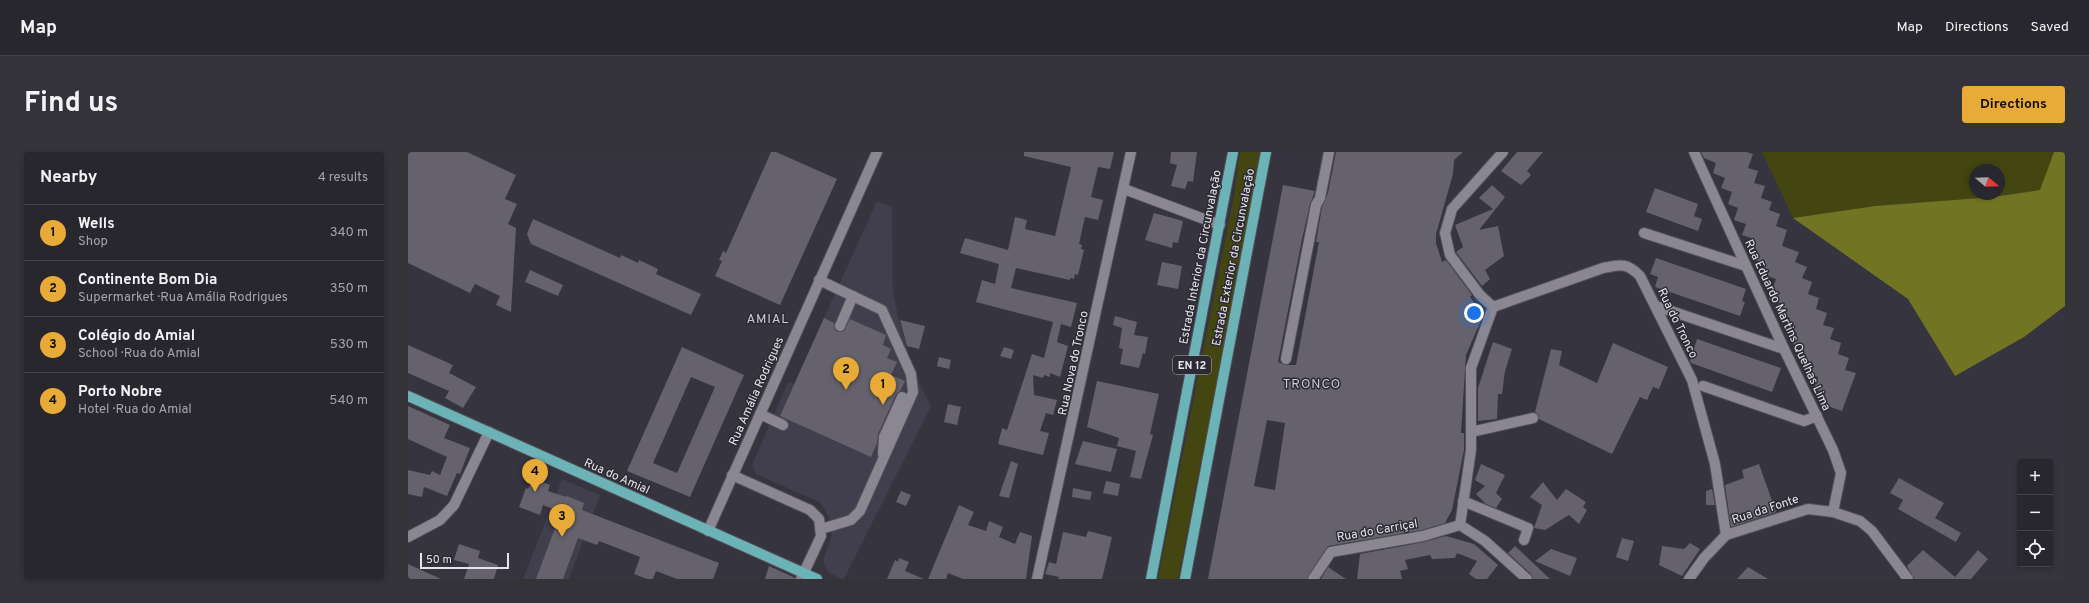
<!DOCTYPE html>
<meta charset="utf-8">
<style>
body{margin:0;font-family:Overpass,sans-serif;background:#34333a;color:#f1f3f6}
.controls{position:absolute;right:12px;bottom:12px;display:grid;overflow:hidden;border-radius:4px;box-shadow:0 2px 6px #0003}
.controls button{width:36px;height:36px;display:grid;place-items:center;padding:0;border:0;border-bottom:1px solid #44444a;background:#28272e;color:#f1f3f6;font:20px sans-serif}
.compass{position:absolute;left:1561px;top:12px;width:36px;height:36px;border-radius:50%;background:#28272e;box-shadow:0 2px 6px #0003;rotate:109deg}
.scale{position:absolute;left:12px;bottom:10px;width:89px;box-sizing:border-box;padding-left:4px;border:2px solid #e7e5ec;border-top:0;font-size:11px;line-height:14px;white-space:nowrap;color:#e7e5ec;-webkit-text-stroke:3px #2c2a33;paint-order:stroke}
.you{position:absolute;left:1066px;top:161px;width:14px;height:14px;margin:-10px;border:3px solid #fff;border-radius:50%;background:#1a73e8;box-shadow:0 0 0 6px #1a73e833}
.badge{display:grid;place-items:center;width:26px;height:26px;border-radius:50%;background:#e9ab38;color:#111;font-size:13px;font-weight:700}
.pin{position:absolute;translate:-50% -33px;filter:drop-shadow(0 1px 2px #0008)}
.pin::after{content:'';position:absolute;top:21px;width:14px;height:12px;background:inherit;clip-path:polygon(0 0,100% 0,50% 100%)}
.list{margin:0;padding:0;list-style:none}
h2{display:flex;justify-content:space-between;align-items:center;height:52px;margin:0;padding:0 16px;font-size:17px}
h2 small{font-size:13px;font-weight:400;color:#a5a5aa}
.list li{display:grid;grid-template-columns:26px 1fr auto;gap:12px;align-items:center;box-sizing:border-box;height:56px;padding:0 16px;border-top:1px solid #44444a}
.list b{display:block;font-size:15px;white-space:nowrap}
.list p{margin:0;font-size:13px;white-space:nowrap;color:#a5a5aa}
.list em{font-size:13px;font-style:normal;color:#a5a5aa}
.icon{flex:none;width:22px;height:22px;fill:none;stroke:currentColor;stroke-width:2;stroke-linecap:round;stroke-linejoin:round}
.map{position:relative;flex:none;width:1657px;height:427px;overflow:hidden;border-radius:4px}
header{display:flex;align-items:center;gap:24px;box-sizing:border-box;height:56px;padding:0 20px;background:#28272e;border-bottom:1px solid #44444a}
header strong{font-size:19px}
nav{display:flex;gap:22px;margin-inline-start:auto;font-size:14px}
.intro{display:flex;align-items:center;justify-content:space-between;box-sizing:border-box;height:96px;padding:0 24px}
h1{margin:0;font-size:28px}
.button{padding:10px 18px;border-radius:4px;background:#e9ab38;color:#111;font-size:14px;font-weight:700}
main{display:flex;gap:24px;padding:0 24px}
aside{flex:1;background:#28272e;border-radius:4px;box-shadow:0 2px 6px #0003}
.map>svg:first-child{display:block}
.built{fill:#413e4d}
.green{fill:#444611;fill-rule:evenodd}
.forest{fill:#717422}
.building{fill:#65626d;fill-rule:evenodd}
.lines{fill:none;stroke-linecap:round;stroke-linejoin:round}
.minor-casing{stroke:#525058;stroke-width:12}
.major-casing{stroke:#525058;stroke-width:12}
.minor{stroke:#8a8792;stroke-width:10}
.major{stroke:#6bb3b6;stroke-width:10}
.labels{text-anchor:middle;stroke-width:3;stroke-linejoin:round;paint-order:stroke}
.shield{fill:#2c2a33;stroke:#afadb4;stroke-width:1}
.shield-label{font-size:11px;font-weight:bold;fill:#e7e5ec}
.street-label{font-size:12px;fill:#e7e5ec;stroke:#2c2a33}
.neighbourhood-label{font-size:13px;letter-spacing:1px;fill:#cccad6;stroke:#2c2a33}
</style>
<header>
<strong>Map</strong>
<nav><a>Map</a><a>Directions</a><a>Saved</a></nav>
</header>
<div class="intro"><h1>Find us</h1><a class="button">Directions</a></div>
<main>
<aside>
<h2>Nearby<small>4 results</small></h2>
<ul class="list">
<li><span class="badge">1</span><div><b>Wells</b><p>Shop</p></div><em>340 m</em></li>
<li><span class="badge">2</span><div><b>Continente Bom Dia</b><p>Supermarket · Rua Amália Rodrigues</p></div><em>350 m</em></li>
<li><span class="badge">3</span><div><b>Colégio do Amial</b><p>School · Rua do Amial</p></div><em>530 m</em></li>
<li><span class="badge">4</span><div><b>Porto Nobre</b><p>Hotel · Rua do Amial</p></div><em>540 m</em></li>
</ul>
</aside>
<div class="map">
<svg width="1657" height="427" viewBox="0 0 1657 427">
<rect width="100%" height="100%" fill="#36343e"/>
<!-- built -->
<g class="built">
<polygon points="469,49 484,55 485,140 491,168 507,223 523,254 436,427 433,427 420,420 416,411 416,406 424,382 422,367 415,355 411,350 348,322 344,313 380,230 386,232"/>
<polygon points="154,327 192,343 161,427 115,427"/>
</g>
<!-- green -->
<g class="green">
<polygon points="832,0 852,0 844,51 770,427 750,427 826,44"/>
<path d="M1354 0H1646L1633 38 1585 45 1467 54 1385 66ZM1567 18H1591V42H1567Z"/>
</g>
<!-- forest -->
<polygon class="forest" points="1646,0 1657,0 1657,154 1616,185 1547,224 1500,147 1385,66 1467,54 1585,45 1632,38"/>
<!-- building -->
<g class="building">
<polygon points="0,0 59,0 108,23 97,47 109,52 100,72 108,76 103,160 88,153 92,144 67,132 62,141 0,111"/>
<polygon points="363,0 368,0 429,27 372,153 307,124 314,109 311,108 315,99 318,101"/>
<polygon points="616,0 706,0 702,17 690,15 683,45 695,48 690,68 677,65 671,92 674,93 673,97 676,98 670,123 667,122 666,127 662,126 662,128 608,116 603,136 669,151 663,175 653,172 649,190 660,194 652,225 642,221 642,225 636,223 635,226 625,223 626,243 649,248 645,263 638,261 632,279 641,281 635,303 590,292 594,276 599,278 624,202 636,206 645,170 568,150 574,128 587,132 591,112 552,101 557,86 600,98 607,65 619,68 617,77 647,84 663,15 616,4"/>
<polygon points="763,0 789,0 785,30 780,29 777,37 763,34 769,13 762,11"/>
<path d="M928 0H1055L1046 8 1045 22 1028 82V91L1034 110 1038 108 1064 143 1062 145 1072 159 1074 166 1058 203 1053 281H1056V298L1044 358 1037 371 1014 378 920 394 899 427H800L875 33 907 39 902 52 894 87 870 210 877 213H888L911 90H908L914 55 920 41ZM859 268 877 271 867 338 846 334Z"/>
<polygon points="1109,0 1135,0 1119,19 1123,23 1113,33 1093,19"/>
<polygon points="1293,0 1338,0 1345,2 1340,16 1350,19 1346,31 1357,34 1353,46 1364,50 1361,58 1372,62 1368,74 1379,78 1374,94 1391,100 1387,110 1399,115 1394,126 1404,130 1400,142 1411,146 1408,157 1419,161 1415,173 1426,176 1422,187 1433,191 1430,202 1441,206 1437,218 1448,221 1434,259 1414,252 1417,241 1406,237 1410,225 1399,221 1402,211 1392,207 1396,196 1385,192 1389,181 1378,177 1382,166 1370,162 1374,152 1361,147 1368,127 1353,122 1357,111 1347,108 1349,100 1342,98 1346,87 1334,83 1338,72 1326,68 1330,56 1320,52 1324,40 1313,36 1317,26 1305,21 1308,11 1296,6"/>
<polygon points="1084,33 1097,45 1071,78 1090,74 1096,104 1077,118 1082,127 1074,134 1048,100 1055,95 1047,73 1085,57 1071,46"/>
<polygon points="1247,36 1290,52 1286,64 1294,67 1290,79 1238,60"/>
<polygon points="746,61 775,69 770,91 765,90 764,96 737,88"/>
<polygon points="125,67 212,106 213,103 230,111 231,108 250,117 248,122 293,142 283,163 123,92 119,82"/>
<polygon points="1248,106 1338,137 1334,149 1337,150 1332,164 1247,135 1250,125 1242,122"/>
<polygon points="754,110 774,114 770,137 749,133"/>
<polygon points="122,118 155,133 150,144 117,130"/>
<polygon points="707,164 729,170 726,183 740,185 737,202 735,201 731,216 712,212 715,197 711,196 714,176 705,173"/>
<polygon points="416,166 426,171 427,178 430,180 436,179 442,167 478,183 475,193 483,197 479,206 489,210 483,223 497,229 492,239 488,242 470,282 469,291 463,305 372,264"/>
<polygon points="492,168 517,174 511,197 499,194"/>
<polygon points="1289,187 1373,216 1364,240 1283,211 1282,209"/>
<polygon points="1085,190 1104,197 1097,219 1094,242 1090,242 1089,267 1070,269 1070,236"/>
<polygon points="1205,191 1260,215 1251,237 1245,235 1239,248 1232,245 1204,302 1131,267 1127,260 1143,197 1154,199 1151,213 1189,231"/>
<polygon points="0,193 45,213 41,221 68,235 55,256 37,246 41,239 0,221"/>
<path d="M274 195 336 223 282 345 219 319ZM283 225 307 235 269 321 245 311Z"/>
<polygon points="596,195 606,198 603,207 592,204"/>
<polygon points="531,205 543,208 541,217 529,214"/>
<polygon points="689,229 751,242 742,282 745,283 733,327 722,325 728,299 709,294 711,286 679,275"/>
<polygon points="540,252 553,255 549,273 536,270"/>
<polygon points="0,254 42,273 36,286 62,296 52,322 49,321 39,344 16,335 14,345 0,342 0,318 22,323 24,319 32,323 39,305 0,287"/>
<polygon points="675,289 709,297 703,320 667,312"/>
<polygon points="603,309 610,312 601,346 591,344"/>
<polygon points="1073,312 1097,323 1088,341 1094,347 1088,356 1078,352 1068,342 1077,334 1067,328"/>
<polygon points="1351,312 1368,360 1323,375 1317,333 1336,326 1334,318"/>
<polygon points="1491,326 1536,351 1527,366 1553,381 1548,390 1490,357 1495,348 1482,341"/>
<polygon points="132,329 142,333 140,339 158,345 159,344 176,351 174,358 311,411 305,427 269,427 248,419 245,427 239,427 226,422 232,405 191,389 189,393 170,386 155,427 128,427 153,360 135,353 132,363 111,355 118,336 120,337 123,330 131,333"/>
<polygon points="698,329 712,332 710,344 695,341"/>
<polygon points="1135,330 1149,348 1158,337 1178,350 1175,355 1179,358 1171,372 1161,363 1137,378 1126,376 1134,353 1122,345"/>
<polygon points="665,336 684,340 682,348 664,345"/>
<polygon points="1304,337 1307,353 1298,353 1298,339"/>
<polygon points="493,339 503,343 498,354 488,350"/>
<polygon points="551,353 566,360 560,373 578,379 581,369 595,375 591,385 607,392 612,380 624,384 618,427 555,427 540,421 538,427 520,427"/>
<polygon points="680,379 704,385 694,427 650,427 651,425 637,422 641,410 648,412 655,380 678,385"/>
<polygon points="1038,384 1066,392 1090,413 1079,427 1068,427 1061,422 1069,409 1049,401 1047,406 1024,407 1022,403 997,408 1000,417 992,419 994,427 949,427 952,402 1016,390"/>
<polygon points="1214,386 1226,389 1220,409 1208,405"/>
<polygon points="1282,391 1292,397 1274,424 1251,413 1254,394 1276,397"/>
<polygon points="51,392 72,399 70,406 90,413 86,427 56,427 61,412 46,408"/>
<polygon points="1107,394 1142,427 1125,427 1123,422 1100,401"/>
<polygon points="1143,397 1169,406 1162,424 1127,409"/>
<polygon points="1515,398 1547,425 1570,398 1580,407 1563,427 1506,427 1499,414"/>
<polygon points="491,406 501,410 497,419 516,427 479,427 487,408 490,410"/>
<polygon points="0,412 33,427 0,427"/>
<polygon points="361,414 387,426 387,427 357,427"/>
<polygon points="920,415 938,427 913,427"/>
<polygon points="1340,415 1360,427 1329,427"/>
</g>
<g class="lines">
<!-- minor casing -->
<g class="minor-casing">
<g id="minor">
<polyline points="1286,0 1376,197 1425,298 1433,321 1425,360"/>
<polyline points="716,37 812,73"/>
<polyline points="1236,81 1338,114"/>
<polyline points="411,128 474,158 503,222 505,240 452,359 443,368 413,377"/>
<polyline points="1248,154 1376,197"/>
<polyline points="1085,155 1072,143 1042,103 1037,81 1044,57 1095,0"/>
<polyline points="432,174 445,144"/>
<polyline points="878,207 908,53 912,46 921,0"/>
<polyline points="1295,234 1396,269 1409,264"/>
<polyline points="352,262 375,273"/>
<polyline points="1063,280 1125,266"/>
<polyline points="475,302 476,285 494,245"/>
<polyline points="324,323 402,358 411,367 413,384 393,427"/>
<polyline points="1055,349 1120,376 1116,388"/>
<path d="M1052 373 1063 298V216L1085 155 1195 116C1213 113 1218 110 1232 124L1284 228 1307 312 1318 383"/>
<polyline points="300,379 469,0"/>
<polyline points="0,385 32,368 46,353 81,280"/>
<polyline points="629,427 723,0"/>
<polyline points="905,427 923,400 1015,384 1052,373 1077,389 1119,427"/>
<polyline points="1281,427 1296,406 1318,383 1400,357 1425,360 1452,369 1464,379 1500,427"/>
</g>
</g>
<!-- major casing -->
<g class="major-casing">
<g id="major">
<polyline points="0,244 409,427"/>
<polyline points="743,427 825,0"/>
<polyline points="777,427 858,0"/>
</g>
</g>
<!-- minor -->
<use href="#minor" class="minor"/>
<!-- major -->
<use href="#major" class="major"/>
</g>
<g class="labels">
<!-- shield labels -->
<rect class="shield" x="765" y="204" width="38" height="18" rx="3"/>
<g class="shield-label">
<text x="784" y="217">EN 12</text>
</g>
<!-- street labels -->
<g class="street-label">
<text transform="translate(792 105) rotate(-79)" y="4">Estrada Interior da Circunvalação</text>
<text transform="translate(825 105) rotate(-79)" y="4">Estrada Exterior da Circunvalação</text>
<text transform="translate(1270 171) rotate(64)" y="4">Rua do Tronco</text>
<text transform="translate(1380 173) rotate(65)" y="4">Rua Eduardo Martins Quelhas Lima</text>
<text transform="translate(665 211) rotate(-78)" y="4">Rua Nova do Tronco</text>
<text transform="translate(348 239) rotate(-66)" y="4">Rua Amália Rodrigues</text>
<text transform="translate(209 324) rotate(24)" y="4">Rua do Amial</text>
<text transform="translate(1357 357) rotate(-18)" y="4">Rua da Fonte</text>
<text transform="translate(969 378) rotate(-10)" y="4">Rua do Carriçal</text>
</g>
<!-- neighbourhood labels -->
<g class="neighbourhood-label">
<text x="360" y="171">AMIAL</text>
<text x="904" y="236">TRONCO</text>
</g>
</g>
</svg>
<div class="controls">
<button>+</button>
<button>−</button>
<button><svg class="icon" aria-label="locate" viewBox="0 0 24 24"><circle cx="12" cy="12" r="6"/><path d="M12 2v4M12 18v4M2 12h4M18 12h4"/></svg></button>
</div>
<svg class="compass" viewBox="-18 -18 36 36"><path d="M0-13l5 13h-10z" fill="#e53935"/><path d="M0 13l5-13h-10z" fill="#a5a5aa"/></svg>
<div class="scale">50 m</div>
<div class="you"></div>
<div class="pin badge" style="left:475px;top:253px">1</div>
<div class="pin badge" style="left:438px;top:238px">2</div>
<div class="pin badge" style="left:154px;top:385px">3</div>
<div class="pin badge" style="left:127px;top:340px">4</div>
</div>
</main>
